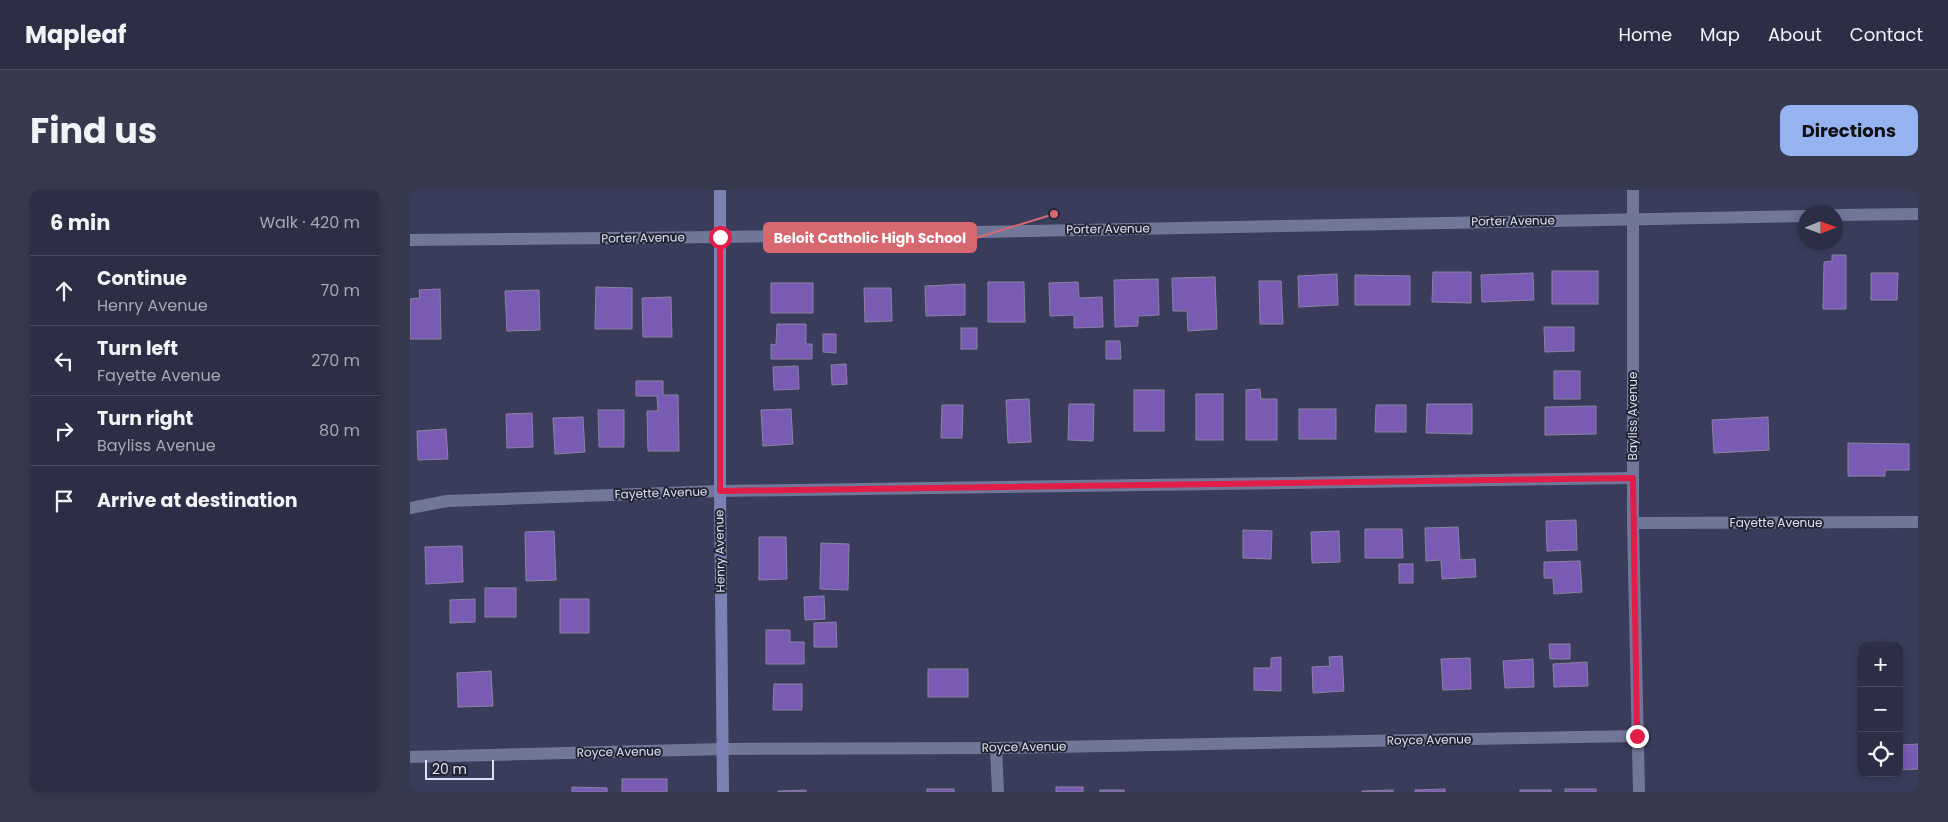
<!DOCTYPE html>
<meta charset="utf-8">
<style>
body{margin:0;font-family:Poppins,sans-serif;background:#373a4f;color:#f1f3f6}
.controls{position:absolute;right:15px;bottom:15px;display:grid;overflow:hidden;border-radius:10px;box-shadow:0 2px 8px #0003}
.controls button{width:45px;height:45px;display:grid;place-items:center;padding:0;border:0;border-bottom:1px solid #474a5d;background:#2b2e44;color:#f1f3f6;font:25px sans-serif}
.compass{position:absolute;left:1388px;top:15px;width:45px;height:45px;border-radius:50%;background:#2b2e44;box-shadow:0 2px 8px #0003;rotate:89deg}
.scale{position:absolute;left:15px;bottom:12px;width:69px;box-sizing:border-box;padding-left:5px;border:2px solid #dce0f3;border-top:0;font-size:14px;line-height:18px;white-space:nowrap;color:#dce0f3;-webkit-text-stroke:4px #232533;paint-order:stroke}
.stop{position:absolute;width:15px;height:15px;margin:-11px;border:4px solid #e11d48;border-radius:50%;background:#fff}
.stop.end{background:#e11d48;border-color:#fff;box-shadow:0 1px 5px #0008}
.list{margin:0;padding:0;list-style:none}
h2{display:flex;justify-content:space-between;align-items:center;height:65px;margin:0;padding:0 20px;font-size:21px}
h2 small{font-size:16px;font-weight:400;color:#a6a8b2}
.list li{display:grid;grid-template-columns:32px 1fr auto;gap:15px;align-items:center;box-sizing:border-box;height:70px;padding:0 20px;border-top:1px solid #474a5d}
.list b{display:block;font-size:19px;white-space:nowrap}
.list p{margin:0;font-size:16px;white-space:nowrap;color:#a6a8b2}
.list em{font-size:16px;font-style:normal;color:#a6a8b2}
.icon{flex:none;width:28px;height:28px;fill:none;stroke:currentColor;stroke-width:2;stroke-linecap:round;stroke-linejoin:round}
.map{position:relative;flex:none;width:1508px;height:602px;overflow:hidden;border-radius:10px}
header{display:flex;align-items:center;gap:30px;box-sizing:border-box;height:70px;padding:0 25px;background:#2b2e44;border-bottom:1px solid #474a5d}
header strong{font-size:24px}
nav{display:flex;gap:28px;margin-inline-start:auto;font-size:18px}
.intro{display:flex;align-items:center;justify-content:space-between;box-sizing:border-box;height:120px;padding:0 30px}
h1{margin:0;font-size:35px}
.button{padding:12px 22px;border-radius:10px;background:#95b2f1;color:#111;font-size:18px;font-weight:700}
main{display:flex;gap:30px;padding:0 30px}
aside{flex:1;background:#2b2e44;border-radius:10px;box-shadow:0 2px 8px #0003}
.map>svg:first-child{display:block}
.building{fill:#7a5bb4;stroke:#8b81a4}
.lines{fill:none;stroke-linecap:round;stroke-linejoin:round}
.street{stroke:#717799;stroke-width:12}
.secondary{stroke:#7a81b3;stroke-width:12}
.route{stroke:#e11d48;stroke-width:6}
.labels{text-anchor:middle;stroke-width:4;stroke-linejoin:round;paint-order:stroke}
.street-label{font-size:12px;fill:#dce0f3;stroke:#232533}
.leader{fill:none;stroke:#d8686f;stroke-width:2}
.callout-dot{fill:#d8686f;stroke:#232533;stroke-width:2}
.callout{fill:#d8686f;stroke:#d8686f;stroke-width:2}
.callout-label{font-size:14px;text-anchor:middle;font-weight:bold;fill:#fff}
</style>
<header>
<strong>Mapleaf</strong>
<nav><a>Home</a><a>Map</a><a>About</a><a>Contact</a></nav>
</header>
<div class="intro"><h1>Find us</h1><a class="button">Directions</a></div>
<main>
<aside>
<h2>6 min<small>Walk · 420 m</small></h2>
<ul class="list">
<li><svg class="icon" aria-label="ahead" viewBox="0 0 24 24"><path d="M12 20V5M6 11l6-6 6 6"/></svg><div><b>Continue</b><p>Henry Avenue</p></div><em>70 m</em></li>
<li><svg class="icon" aria-label="left" viewBox="0 0 24 24"><path d="M17 20v-9H6M10 6l-5 5 5 5"/></svg><div><b>Turn left</b><p>Fayette Avenue</p></div><em>270 m</em></li>
<li><svg class="icon" aria-label="right" viewBox="0 0 24 24"><path d="M7 20v-9h11M14 6l5 5-5 5"/></svg><div><b>Turn right</b><p>Bayliss Avenue</p></div><em>80 m</em></li>
<li><svg class="icon" aria-label="arrive" viewBox="0 0 24 24"><path d="M6 21V4h12l-3 4 3 4H6"/></svg><div><b>Arrive at destination</b></div></li>
</ul>
</aside>
<div class="map">
<svg width="1508" height="602" viewBox="0 0 1508 602">
<rect width="100%" height="100%" fill="#393d5b"/>
<!-- building -->
<g class="building">
<polygon points="1422,65 1436,65 1436,119 1413,119 1414,72 1422,71"/>
<rect x="1142" y="81" width="46" height="33"/>
<polygon points="1023,82 1061,82 1061,113 1022,112"/>
<polygon points="1123,83 1124,110 1072,112 1071,85"/>
<polygon points="1461,83 1488,83 1487,110 1461,110"/>
<polygon points="927,84 928,115 889,117 888,86"/>
<polygon points="945,85 1000,86 1000,115 945,115"/>
<polygon points="805,87 807,139 778,141 777,121 763,121 762,88"/>
<polygon points="748,89 749,125 728,126 728,136 705,137 704,90"/>
<polygon points="849,91 871,91 873,134 850,134"/>
<polygon points="578,92 614,92 615,132 578,132"/>
<polygon points="668,92 669,108 692,107 693,137 664,138 664,125 640,126 639,93"/>
<rect x="361" y="93" width="42" height="30"/>
<polygon points="555,94 555,125 516,126 515,96"/>
<polygon points="186,97 222,98 222,139 185,139"/>
<polygon points="454,98 481,98 482,131 455,132"/>
<polygon points="30,99 31,149 0,149 0,109 10,108 9,100"/>
<polygon points="129,100 130,140 97,141 95,101"/>
<polygon points="261,107 262,147 233,147 232,108"/>
<polygon points="367,134 396,134 396,154 402,154 402,169 361,169 361,154 366,155"/>
<polygon points="1134,137 1164,137 1164,161 1135,162"/>
<rect x="551" y="138" width="16" height="21"/>
<polygon points="413,144 426,144 426,163 413,162"/>
<polygon points="696,151 710,151 711,169 696,169"/>
<polygon points="436,174 437,194 422,195 421,175"/>
<polygon points="388,176 389,199 364,200 363,177"/>
<rect x="1144" y="181" width="26" height="28"/>
<polygon points="226,191 253,191 253,205 268,205 269,261 238,261 237,221 248,221 247,206 226,206"/>
<polygon points="850,199 851,209 867,209 867,250 836,250 836,200"/>
<rect x="724" y="200" width="30" height="41"/>
<rect x="786" y="204" width="27" height="46"/>
<polygon points="619,209 621,252 598,253 596,210"/>
<polygon points="659,214 684,214 683,251 658,250"/>
<polygon points="1017,214 1062,214 1062,244 1016,243"/>
<polygon points="532,215 553,215 552,248 531,248"/>
<polygon points="966,215 996,215 996,242 965,242"/>
<polygon points="1186,216 1186,244 1135,245 1135,217"/>
<polygon points="381,219 383,254 353,256 351,220"/>
<rect x="889" y="219" width="37" height="30"/>
<polygon points="188,220 214,220 214,257 189,257"/>
<polygon points="122,223 123,257 97,258 96,224"/>
<polygon points="173,227 175,262 145,264 143,228"/>
<polygon points="1358,227 1359,260 1304,263 1302,230"/>
<polygon points="36,239 38,269 8,270 7,241"/>
<polygon points="1438,253 1499,254 1499,280 1475,280 1475,286 1438,286"/>
<polygon points="1166,330 1167,360 1137,361 1136,331"/>
<polygon points="1048,337 1050,370 1065,369 1066,387 1032,389 1031,370 1016,371 1015,338"/>
<polygon points="955,339 992,339 993,368 955,368"/>
<polygon points="833,340 862,341 861,369 833,368"/>
<polygon points="144,341 146,390 116,391 115,342"/>
<polygon points="929,341 930,372 902,373 901,342"/>
<polygon points="349,347 376,347 377,389 349,390"/>
<polygon points="411,353 439,354 438,400 410,399"/>
<polygon points="52,356 53,392 16,394 15,357"/>
<polygon points="1170,371 1172,402 1144,404 1143,388 1134,388 1134,372"/>
<rect x="989" y="374" width="14" height="19"/>
<rect x="75" y="398" width="31" height="29"/>
<polygon points="414,406 415,429 395,430 394,407"/>
<polygon points="65,409 65,432 40,433 40,410"/>
<rect x="150" y="409" width="29" height="34"/>
<polygon points="426,432 427,457 404,457 404,433"/>
<polygon points="356,440 380,440 380,452 394,452 394,474 356,474"/>
<polygon points="1139,454 1160,454 1160,469 1140,469"/>
<polygon points="932,466 934,501 903,503 902,477 920,476 919,467"/>
<polygon points="871,467 871,501 844,500 844,478 861,478 861,468"/>
<polygon points="1060,468 1061,499 1033,500 1031,469"/>
<polygon points="1123,469 1124,497 1095,498 1093,471"/>
<polygon points="1177,472 1178,496 1144,497 1143,474"/>
<rect x="518" y="479" width="40" height="28"/>
<polygon points="81,481 83,516 48,517 47,483"/>
<polygon points="364,494 392,494 392,520 363,520"/>
<polygon points="1508,554 1508,579 1489,580 1489,555"/>
<rect x="212" y="589" width="45" height="13"/>
<polygon points="162,597 197,598 197,602 162,602"/>
<rect x="646" y="597" width="27" height="5"/>
<rect x="517" y="599" width="27" height="3"/>
<polygon points="1035,599 1035,602 1005,602 1005,600"/>
<rect x="1155" y="599" width="31" height="3"/>
<polygon points="396,600 396,602 368,602 368,601"/>
<rect x="690" y="600" width="24" height="2"/>
<polygon points="983,600 983,602 952,602 952,601"/>
<rect x="1110" y="600" width="31" height="2"/>
</g>
<g class="lines">
<!-- street -->
<g class="street">
<polyline points="1223,0 1223,333 1229,602"/>
<polyline points="1426,25 1508,24"/>
<polyline points="0,50 310,47 1396,26"/>
<polyline points="0,318 37,311 310,301 1223,288"/>
<polyline points="1223,333 1508,332"/>
<polyline points="586,558 588,602"/>
<polyline points="0,567 313,559 586,558 1227,546"/>
</g>
<!-- secondary -->
<polyline class="secondary" points="310,0 310,301 313,602"/>
</g>
<g class="lines">
<!-- route -->
<polyline class="route" points="310,47 310,301 1223,288 1227,546"/>
</g>
<g class="labels">
<!-- street labels -->
<g class="street-label">
<text transform="translate(1103 31) rotate(-1)" y="4">Porter Avenue</text>
<text transform="translate(698 39) rotate(-1)" y="4">Porter Avenue</text>
<text transform="translate(233 48) rotate(-1)" y="4">Porter Avenue</text>
<text transform="translate(1223 226) rotate(-90)" y="4">Bayliss Avenue</text>
<text transform="translate(251 303) rotate(-2)" y="4">Fayette Avenue</text>
<text x="1366" y="337">Fayette Avenue</text>
<text transform="translate(310 361) rotate(-91)" y="4">Henry Avenue</text>
<text transform="translate(1019 550) rotate(-1)" y="4">Royce Avenue</text>
<text transform="translate(614 557) rotate(-1)" y="4">Royce Avenue</text>
<text transform="translate(209 562) rotate(-1)" y="4">Royce Avenue</text>
</g>
</g>
<!-- callouts -->
<path class="leader" d="M644 24L566 48"/>
<circle class="callout-dot" cx="644" cy="24" r="5"/>
<rect class="callout" x="354" y="33" width="212" height="29" rx="5"/>
<g class="callout-label">
<text x="460" y="53">Beloit Catholic High School</text>
</g>
</svg>
<div class="controls">
<button>+</button>
<button>−</button>
<button><svg class="icon" aria-label="locate" viewBox="0 0 24 24"><circle cx="12" cy="12" r="6"/><path d="M12 2v4M12 18v4M2 12h4M18 12h4"/></svg></button>
</div>
<svg class="compass" viewBox="-18 -18 36 36"><path d="M0-13l5 13h-10z" fill="#e53935"/><path d="M0 13l5-13h-10z" fill="#a6a8b2"/></svg>
<div class="scale">20 m</div>
<div class="stop" style="left:310px;top:47px"></div>
<div class="stop end" style="left:1227px;top:546px"></div>
</div>
</main>
